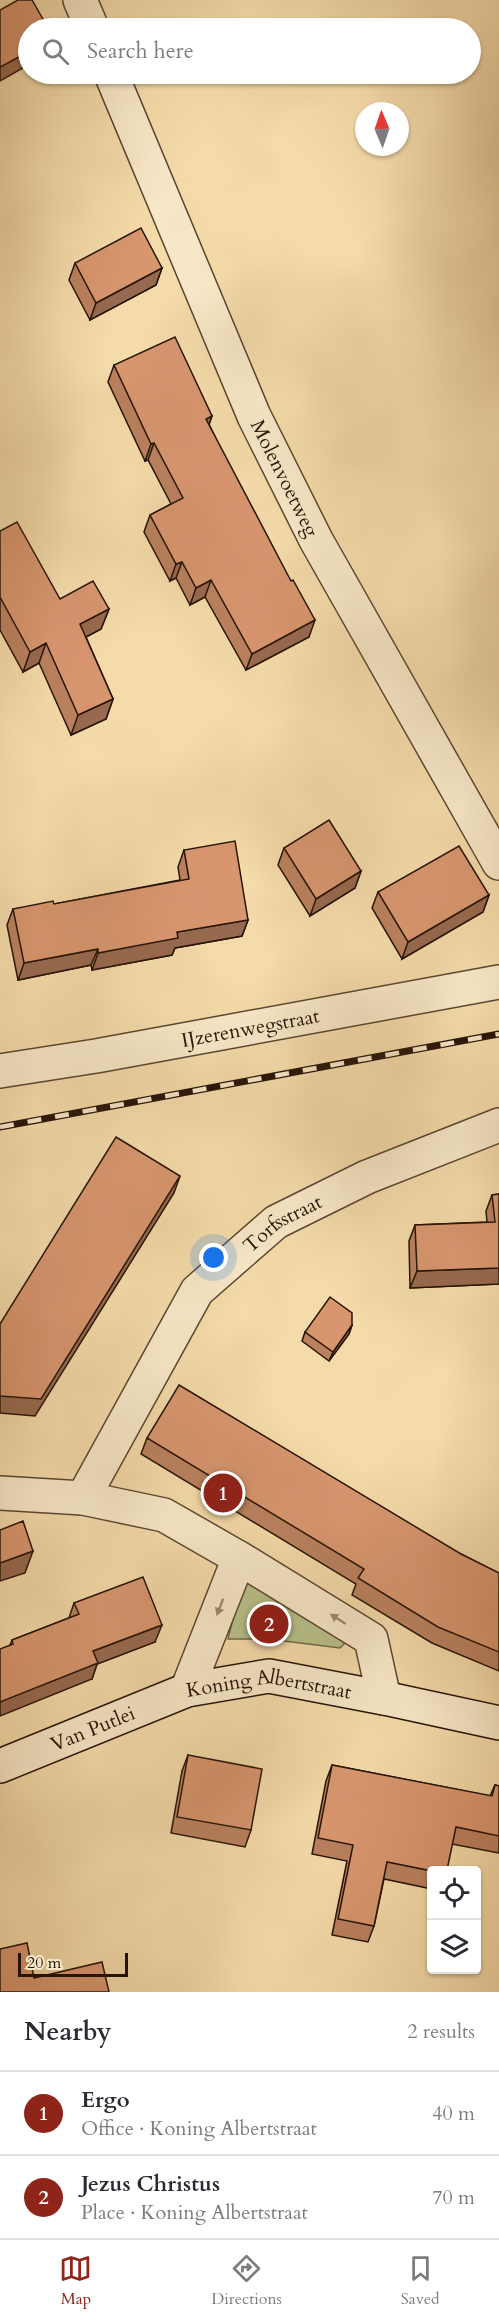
<!DOCTYPE html>
<meta charset="utf-8">
<style>
body{margin:0;font-family:Cardo,serif;background:#f7f7f7;color:#2b2b33}
.controls{position:absolute;right:18px;bottom:18px;display:grid;overflow:hidden;border-radius:6px;box-shadow:0 2px 4px #0004}
.controls button{width:54px;height:54px;display:grid;place-items:center;padding:0;border:0;border-bottom:2px solid #e1e1e2;background:#fff;color:#2b2b33;font:30px sans-serif}
.compass{position:absolute;left:355px;top:102px;width:54px;height:54px;border-radius:50%;background:#fff;box-shadow:0 2px 4px #0004;rotate:358deg}
.scale{position:absolute;left:18px;bottom:15px;width:110px;box-sizing:border-box;padding-left:6px;border:3px solid #261407;border-top:0;font-size:16px;line-height:21px;white-space:nowrap;color:#261407;-webkit-text-stroke:4px #f8e8c8;paint-order:stroke}
.you{position:absolute;left:214px;top:1258px;width:21px;height:21px;margin:-15px;border:4px solid #fff;border-radius:50%;background:#1a73e8;box-shadow:0 0 0 9px #1a73e833}
.badge{display:grid;place-items:center;width:39px;height:39px;border-radius:50%;background:#8f2418;color:#fff;font-size:20px;font-weight:700}
.pin{position:absolute;translate:-50% -50%;border:3px solid #fff;box-shadow:0 2px 6px #0006}
.list{margin:0;padding:0;list-style:none}
h2{display:flex;justify-content:space-between;align-items:center;height:78px;margin:0;padding:0 24px;font-size:26px}
h2 small{font-size:20px;font-weight:400;color:#7c7c81}
.list li{display:grid;grid-template-columns:39px 1fr auto;gap:18px;align-items:center;box-sizing:border-box;height:84px;padding:0 24px;border-top:2px solid #e1e1e2}
.list b{display:block;font-size:22px;white-space:nowrap}
.list p{margin:0;font-size:20px;white-space:nowrap;color:#7c7c81}
.list em{font-size:20px;font-style:normal;color:#7c7c81}
.icon{flex:none;width:33px;height:33px;fill:none;stroke:currentColor;stroke-width:2;stroke-linecap:round;stroke-linejoin:round}
.map{position:relative;flex:none;width:499px;height:1992px;overflow:hidden}
.search{position:absolute;background:#fff;box-shadow:0 2px 4px #0004;left:18px;right:18px;top:18px;height:66px;display:flex;align-items:center;gap:15px;box-sizing:border-box;padding:0 21px;border-radius:33px;color:#7c7c81;font-size:22px}
.sheet{height:246px;background:#fff}
nav{display:flex;justify-content:space-around;align-items:center;box-sizing:border-box;height:84px;border-top:2px solid #e1e1e2;background:#fff;font-size:16px;color:#7c7c81}
nav a{display:grid;justify-items:center;gap:3px}
nav .on{color:#8f2418}
.map>svg:first-child{display:block}
.green{fill:#b8c18b;stroke:#6f6a49;stroke-width:1.5}
.lines{fill:none;stroke-linecap:round;stroke-linejoin:round}
.street-casing{stroke:#5a4630;stroke-width:36}
.secondary-casing{stroke:#261407;stroke-width:36}
.street{stroke:#f8e8c8;stroke-width:33}
.secondary{stroke:#f8e8c8;stroke-width:33}
.rail-casing{stroke:#261407;stroke-width:7}
.rail{stroke:#f8e8c8;stroke-width:4.5;stroke-dasharray:14;stroke-linecap:butt}
.wall{fill:#ba815f;stroke:#261407;stroke-width:1.5}
.shaded-wall{fill:#97694e;stroke:#261407;stroke-width:1.5}
.building{fill:#d8966f;stroke:#261407;stroke-width:1.5}
.oneway{fill:#9a8971}
.labels{text-anchor:middle;stroke-width:5;stroke-linejoin:round;paint-order:stroke}
.street-label{font-size:20px;fill:#261407;stroke:#f8e8c8}
</style>
<div class="map">
<svg width="499" height="1992" viewBox="0 0 499 1992">
<rect width="100%" height="100%" fill="#f5dbaa"/>
<filter id="stains"><feTurbulence type="fractalNoise" baseFrequency=".00333" numOctaves="4"/><feColorMatrix values="0 0 0 0 .2 0 0 0 0 .09 0 0 0 0 .02 0 0 0 .5 -.17"/></filter>
<radialGradient id="worn" r=".72"><stop offset=".6" stop-color="#630" stop-opacity="0"/><stop offset="1" stop-color="#630" stop-opacity=".3"/></radialGradient>
<!-- green -->
<polygon class="green" points="249,1582 343,1638 344,1644 340,1648 268,1639 228,1639 241,1586"/>
<g class="lines">
<!-- street casing -->
<g class="street-casing">
<g id="street">
<polyline points="80,0 92,28"/>
<path id="s1" d="M111 74 254 416 316 540 499 863"/>
<path id="s2" d="M0 1071 96 1056 499 982"/>
<polyline points="0,1493 83,1498 164,1515 239,1558 371,1639 384,1698"/>
<path id="s3" d="M83 1498 197 1291 276 1222 367 1177 499 1125"/>
<polyline points="187,1690 239,1558"/>
</g>
</g>
<!-- secondary casing -->
<g class="secondary-casing">
<g id="secondary">
<path id="s4" d="M0 1766 187 1690 269 1676 384 1698 499 1723"/>
</g>
</g>
<!-- street -->
<use href="#street" class="street"/>
<!-- secondary -->
<use href="#secondary" class="secondary"/>
<!-- rail casing -->
<g class="rail-casing">
<polyline id="rail" points="0,1127 499,1034"/>
</g>
<!-- rail -->
<use href="#rail" class="rail"/>
</g>
<!-- wall -->
<g class="wall">
<polygon points="75,263 162,268 156,285 90,320 69,280"/>
<polygon points="114,365 212,416 209,424 309,637 246,670 205,597 190,605 176,578 170,581 144,532 150,515 171,504 148,460 145,461 108,382"/>
<polygon points="0,531 60,599 109,609 101,629 86,637 113,699 106,719 71,735 39,663 23,672 0,630"/>
<polygon points="284,848 361,871 355,888 310,916 278,865"/>
<polygon points="184,850 248,920 242,936 175,948 172,955 92,970 91,965 18,980 7,925 13,909 54,904 180,880 178,867"/>
<polygon points="378,892 489,895 483,912 402,959 372,908"/>
<polygon points="499,1194 499,1284 410,1288 409,1241 415,1225 487,1222 486,1211 492,1195"/>
<polygon points="352,1325 349,1334 329,1361 302,1341 305,1332"/>
<polygon points="147,1438 461,1554 499,1573 499,1671 432,1643 352,1595 356,1584 141,1454"/>
<polygon points="74,1603 155,1642 97,1664 92,1679 10,1645 12,1640 69,1618"/>
<polygon points="188,1755 251,1830 245,1847 171,1833 182,1771"/>
<polygon points="332,1765 490,1796 495,1785 499,1786 499,1853 452,1844 432,1870 432,1889 384,1879 374,1926 368,1942 332,1935 347,1861 312,1854 326,1781"/>
</g>
<!-- shaded-wall -->
<g class="shaded-wall">
<polygon points="28,52 28,65 0,81 0,67"/>
<polygon points="162,268 156,285 90,320 96,303"/>
<polygon points="212,416 206,433 206,419"/>
<polygon points="154,443 148,460 145,461 151,444"/>
<polygon points="182,562 176,578 170,581 176,564"/>
<polygon points="211,580 205,597 190,605 196,588"/>
<polygon points="109,609 101,629 73,644 80,624"/>
<polygon points="315,620 309,637 246,670 252,654"/>
<polygon points="46,643 39,663 23,672 30,652"/>
<polygon points="113,699 106,719 71,735 78,715"/>
<polygon points="361,871 355,888 310,916 316,899"/>
<polygon points="489,895 483,912 402,959 408,942"/>
<polygon points="248,920 242,936 175,948 172,955 92,970 98,953 177,932"/>
<polygon points="98,949 91,965 18,980 24,963"/>
<polygon points="180,1176 174,1193 35,1416 0,1413 0,1396"/>
<polygon points="499,1268 499,1284 410,1288 417,1271"/>
<polygon points="352,1325 349,1334 329,1361 333,1352"/>
<polygon points="33,1551 25,1573 0,1581 0,1563"/>
<polygon points="162,1625 155,1642 97,1664 92,1679 0,1716 0,1702 93,1651"/>
</g>
<!-- building -->
<g class="building">
<polygon points="18,0 32,0 48,28 28,28 28,52 0,67 0,10"/>
<polygon points="141,228 162,268 96,303 75,263"/>
<polygon points="175,337 212,416 206,419 291,581 293,580 315,620 252,654 211,580 196,588 182,562 176,564 150,515 183,498 154,443 151,444 114,365"/>
<polygon points="17,522 60,599 93,581 109,609 80,624 113,699 78,715 46,643 30,652 0,597 0,531"/>
<polygon points="329,820 361,871 316,899 284,848"/>
<polygon points="235,841 248,920 177,932 178,938 98,953 98,949 24,963 13,909 53,901 54,904 189,879 184,850"/>
<polygon points="459,846 489,895 408,942 378,892"/>
<polygon points="116,1137 180,1176 41,1399 0,1396 0,1324"/>
<polygon points="499,1194 499,1268 417,1271 415,1225 495,1222 492,1195"/>
<polygon points="330,1297 352,1313 352,1325 333,1352 305,1332"/>
<polygon points="179,1385 461,1554 499,1573 499,1652 438,1627 358,1578 364,1569 147,1438"/>
<polygon points="23,1521 33,1551 0,1563 0,1530"/>
<polygon points="143,1577 162,1625 93,1651 98,1663 0,1702 0,1649 13,1644 12,1640 79,1614 74,1603"/>
<polygon points="188,1755 262,1769 251,1830 177,1817"/>
<polygon points="332,1765 492,1796 495,1785 499,1786 499,1836 456,1827 447,1870 432,1870 432,1871 387,1862 374,1926 338,1919 353,1845 318,1838"/>
<polygon points="27,1943 34,1978 102,1962 109,1992 0,1992 0,1949"/>
</g>
<!-- one-way arrows -->
<defs><path id="oneway-solid" d="M-6-.8H1V-3.2L6.5 0L1 3.2V.8H-6Z" transform="scale(1.5)"/></defs>
<g class="oneway">
<use href="#oneway-solid" transform="translate(220 1607) rotate(111)"/>
<use href="#oneway-solid" transform="translate(338 1619) rotate(-148)"/>
</g>
<g class="labels">
<!-- street labels -->
<g class="street-label">
<text dy="7" stroke="none"><textPath href="#s1" startOffset="440">Molenvoetweg</textPath></text>
<text dy="7" stroke="none"><textPath href="#s2" startOffset="254">IJzerenwegstraat</textPath></text>
<text dy="7" stroke="none"><textPath href="#s3" startOffset="346">Torfsstraat</textPath></text>
<text dy="7" stroke="none"><textPath href="#s4" startOffset="285">Koning Albertstraat</textPath></text>
<text dy="7" stroke="none"><textPath href="#s4" startOffset="100">Van Putlei</textPath></text>
</g>
</g>
<rect width="100%" height="100%" filter="url(#stains)"/>
<rect width="100%" height="100%" fill="url(#worn)"/>
</svg>
<div class="controls">
<button><svg class="icon" aria-label="locate" viewBox="0 0 24 24"><circle cx="12" cy="12" r="6"/><path d="M12 2v4M12 18v4M2 12h4M18 12h4"/></svg></button>
<button><svg class="icon" aria-label="layers" viewBox="0 0 24 24"><path d="M12 4l9 5-9 5-9-5zM3 14l9 5 9-5"/></svg></button>
</div>
<svg class="compass" viewBox="-18 -18 36 36"><path d="M0-13l5 13h-10z" fill="#e53935"/><path d="M0 13l5-13h-10z" fill="#7c7c81"/></svg>
<div class="scale">20 m</div>
<div class="you"></div>
<div class="pin badge" style="left:223px;top:1493px">1</div>
<div class="pin badge" style="left:269px;top:1624px">2</div>
<div class="search"><svg class="icon" aria-label="search" viewBox="0 0 24 24"><circle cx="10" cy="10" r="6"/><path d="M15 15l6 6"/></svg>Search here</div>
</div>
<section class="sheet">
<h2>Nearby<small>2 results</small></h2>
<ul class="list">
<li><span class="badge">1</span><div><b>Ergo</b><p>Office · Koning Albertstraat</p></div><em>40 m</em></li>
<li><span class="badge">2</span><div><b>Jezus Christus</b><p>Place · Koning Albertstraat</p></div><em>70 m</em></li>
</ul>
</section>
<nav>
<a class="on"><svg class="icon" aria-label="map" viewBox="0 0 24 24"><path d="M3 6l6-2 6 2 6-2v14l-6 2-6-2-6 2zM9 4v14M15 6v14"/></svg>Map</a>
<a><svg class="icon" aria-label="directions" viewBox="0 0 24 24"><path d="M12 3l9 9-9 9-9-9zM9 14v-3h6M13 9l2 2-2 2"/></svg>Directions</a>
<a><svg class="icon" aria-label="saved" viewBox="0 0 24 24"><path d="M7 4h10v16l-5-4-5 4z"/></svg>Saved</a>
</nav>
